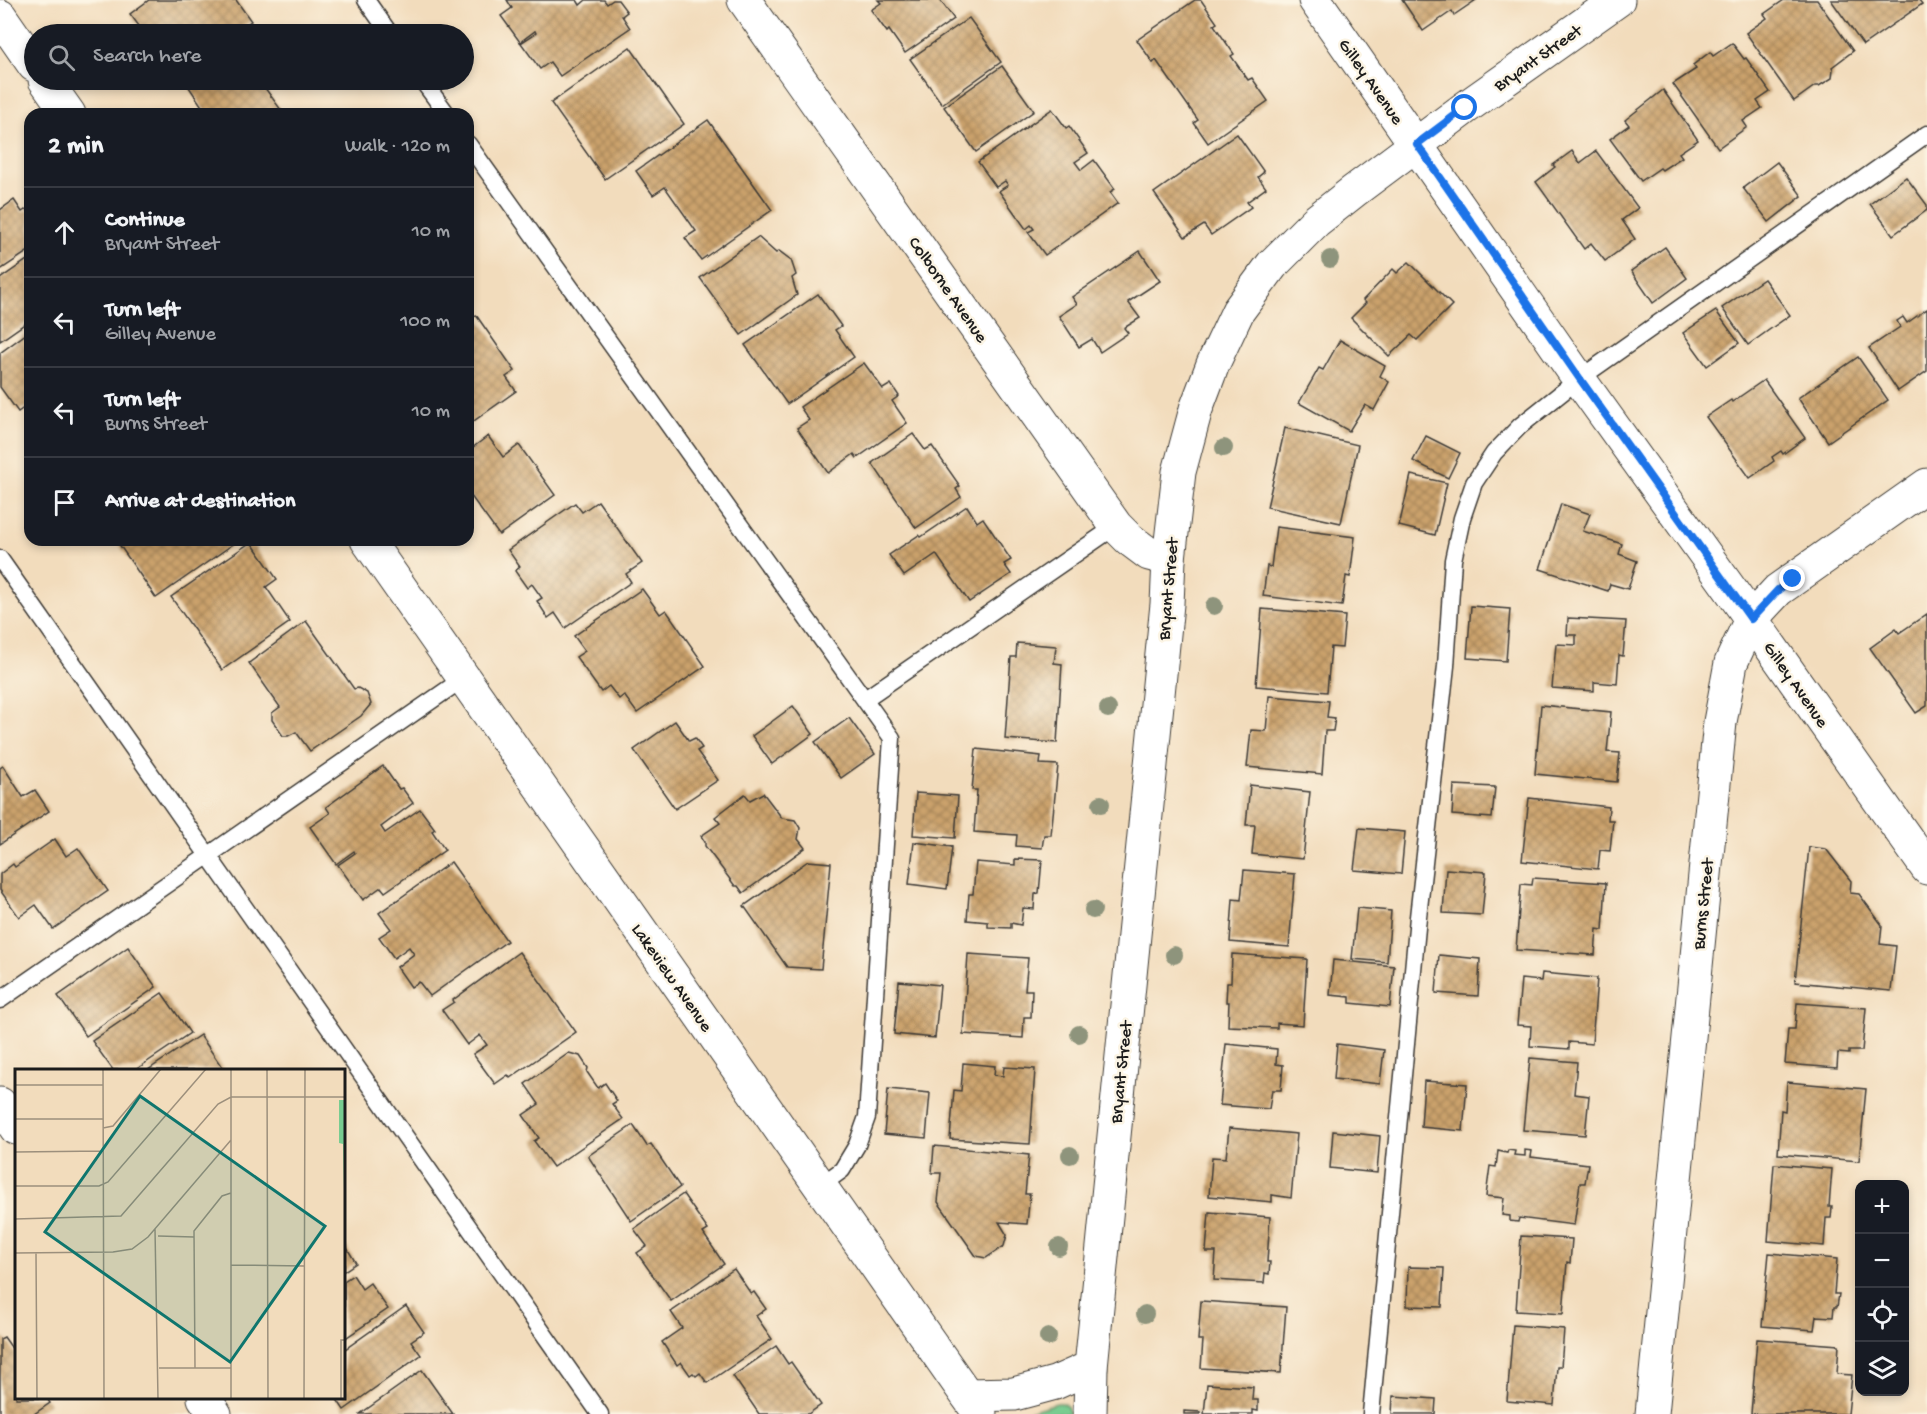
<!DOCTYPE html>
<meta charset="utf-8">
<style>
body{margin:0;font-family:"Gochi Hand",sans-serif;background:#242831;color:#f1f3f6}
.controls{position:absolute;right:18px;bottom:18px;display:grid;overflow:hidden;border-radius:12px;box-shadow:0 3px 9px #0003}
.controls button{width:54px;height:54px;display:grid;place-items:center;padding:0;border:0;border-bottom:2px solid #363941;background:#171b24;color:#f1f3f6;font:30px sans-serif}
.stop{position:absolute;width:18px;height:18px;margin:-14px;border:4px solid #1a73e8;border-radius:50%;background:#fff}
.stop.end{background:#1a73e8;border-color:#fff;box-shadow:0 2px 6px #0008}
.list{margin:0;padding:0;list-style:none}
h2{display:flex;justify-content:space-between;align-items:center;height:78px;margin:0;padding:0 24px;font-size:26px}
h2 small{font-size:20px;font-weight:400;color:#9ea1a6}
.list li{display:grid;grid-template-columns:39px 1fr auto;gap:18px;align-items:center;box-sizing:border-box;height:90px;padding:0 24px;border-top:2px solid #363941}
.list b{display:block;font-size:22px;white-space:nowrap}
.list p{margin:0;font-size:20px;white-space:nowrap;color:#9ea1a6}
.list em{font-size:20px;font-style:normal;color:#9ea1a6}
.icon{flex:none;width:33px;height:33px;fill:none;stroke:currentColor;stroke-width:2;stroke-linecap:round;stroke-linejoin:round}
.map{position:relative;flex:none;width:1927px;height:1414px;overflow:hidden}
.search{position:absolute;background:#171b24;box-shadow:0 3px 9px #0003;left:24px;top:24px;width:450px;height:66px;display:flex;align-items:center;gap:15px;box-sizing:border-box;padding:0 21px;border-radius:33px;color:#9ea1a6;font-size:22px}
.panel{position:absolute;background:#171b24;box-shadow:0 3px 9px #0003;left:24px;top:108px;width:450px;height:438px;border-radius:18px}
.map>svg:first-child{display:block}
.grass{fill:url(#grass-tufts);stroke:#4a7456;stroke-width:1.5}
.building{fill:url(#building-cross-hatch)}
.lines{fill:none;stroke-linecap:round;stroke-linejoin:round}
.lane-casing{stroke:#3c3934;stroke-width:19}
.street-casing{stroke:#3c3934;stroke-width:35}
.secondary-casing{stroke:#3c3934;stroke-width:35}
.lane{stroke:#fff;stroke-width:16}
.street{stroke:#fff;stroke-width:33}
.secondary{stroke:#fff;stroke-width:33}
.tree{fill:#8e947b}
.route{stroke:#1a73e8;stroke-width:8}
.labels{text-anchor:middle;stroke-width:5;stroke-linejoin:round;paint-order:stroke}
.street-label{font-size:18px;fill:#1c1c1c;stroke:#fcf5e5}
.inset-road{fill:none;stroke:#9c8f7c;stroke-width:1.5}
.view{fill:#0f766e;fill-opacity:0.15;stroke:#0f766e;stroke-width:3}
.inset-edge{fill:none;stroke:#1c1c1c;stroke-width:3}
</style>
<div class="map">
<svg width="1927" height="1414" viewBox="0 0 1927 1414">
<defs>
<pattern id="grass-tufts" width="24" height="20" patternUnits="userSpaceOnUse" patternTransform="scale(1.5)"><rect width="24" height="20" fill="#78cc90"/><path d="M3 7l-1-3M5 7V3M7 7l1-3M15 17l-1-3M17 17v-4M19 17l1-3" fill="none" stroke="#67af7c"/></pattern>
<pattern id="building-cross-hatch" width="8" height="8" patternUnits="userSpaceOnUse" patternTransform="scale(1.5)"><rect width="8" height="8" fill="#cba26c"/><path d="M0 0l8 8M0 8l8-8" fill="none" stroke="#a48358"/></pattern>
</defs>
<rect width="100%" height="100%" fill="#fcf5e5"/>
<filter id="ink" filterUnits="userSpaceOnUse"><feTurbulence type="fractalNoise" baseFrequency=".0167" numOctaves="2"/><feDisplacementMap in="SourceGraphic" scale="12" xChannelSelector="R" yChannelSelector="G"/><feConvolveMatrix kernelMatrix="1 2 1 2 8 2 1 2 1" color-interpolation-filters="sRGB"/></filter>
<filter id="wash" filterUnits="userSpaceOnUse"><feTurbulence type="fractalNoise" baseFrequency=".008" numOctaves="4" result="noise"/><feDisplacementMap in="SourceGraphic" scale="24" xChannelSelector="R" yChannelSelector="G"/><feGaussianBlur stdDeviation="1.35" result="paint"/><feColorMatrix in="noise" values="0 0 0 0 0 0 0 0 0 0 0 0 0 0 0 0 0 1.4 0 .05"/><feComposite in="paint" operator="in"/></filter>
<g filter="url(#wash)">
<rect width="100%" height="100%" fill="#f2dcbc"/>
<!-- grass -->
<path class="grass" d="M1057 1403C1065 1402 1069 1406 1069 1414H1020Z"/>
<g id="blocks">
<!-- building -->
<g class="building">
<polygon points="149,0 236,0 251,21 232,34 145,34 130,14"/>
<polygon points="507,0 577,0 580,5 586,0 604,0 607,4 613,0 618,0 627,12 622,16 630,28 560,76 550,62 540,69 521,43 536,33 535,31 520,42 501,16 512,8"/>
<polygon points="878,0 940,0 954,19 905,53 889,30 887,32 871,10 881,3"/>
<polygon points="1195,0 1201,0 1217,23 1214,25 1234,54 1231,56 1248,80 1252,78 1268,101 1208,143 1194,123 1198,120 1156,60 1153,63 1137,40"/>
<polygon points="1402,0 1476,0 1454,15 1452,11 1423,31"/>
<polygon points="1784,0 1817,0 1853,51 1832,67 1833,69 1832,78 1819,86 1815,86 1794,101 1746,33 1767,18 1764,14"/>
<polygon points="1831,0 1919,0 1922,4 1863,45"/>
<polygon points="969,18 1001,62 942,104 910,59"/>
<polygon points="1732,43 1744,59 1746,58 1770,92 1757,101 1762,108 1743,121 1747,127 1718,148 1673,84 1696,69 1693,65 1710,52 1713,56"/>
<polygon points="630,47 684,124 605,179 551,103"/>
<polygon points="1002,66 1034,111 976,152 944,107"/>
<polygon points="193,80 269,80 262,84 284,114 207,114 187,84"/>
<polygon points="1663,90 1698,140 1679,153 1682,157 1662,170 1660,168 1641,181 1610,139 1629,125 1625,120"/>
<polygon points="1052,109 1066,128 1069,126 1088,153 1075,162 1081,170 1094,160 1115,189 1110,192 1118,203 1045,255 1028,232 1034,229 1031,225 1026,229 999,191 1008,185 1005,181 996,187 978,162"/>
<polygon points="708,120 772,210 701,260 685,238 696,231 665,187 653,195 636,171"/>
<polygon points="1237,134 1264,172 1258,177 1266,188 1247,202 1251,207 1211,235 1204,225 1185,237 1154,193"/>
<polygon points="1572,151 1580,163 1596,151 1638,208 1622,220 1635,239 1605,261 1591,243 1584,249 1536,182 1555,167 1553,165"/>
<polygon points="1777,162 1802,196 1769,222 1743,188"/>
<polygon points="1906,177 1927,205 1927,210 1893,235 1870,204"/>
<polygon points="14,200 22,212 25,210 30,211 30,250 0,270 0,210"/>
<polygon points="758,237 776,253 779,251 791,260 796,275 792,278 797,295 741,335 700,278"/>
<polygon points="1665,247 1687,278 1653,303 1631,271"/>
<polygon points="1140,251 1160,281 1128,302 1140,318 1124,328 1128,333 1100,352 1092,339 1079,347 1059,316 1077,304 1072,297"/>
<polygon points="30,258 30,320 0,341 0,279"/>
<polygon points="1409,262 1452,305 1417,340 1411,335 1389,356 1351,318 1366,303 1363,300 1393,269 1397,273"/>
<polygon points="1764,279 1790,315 1748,345 1722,308"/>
<polygon points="818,294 841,326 835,330 854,357 787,404 745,345"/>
<polygon points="1927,309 1927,371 1898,391 1869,348 1900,327 1897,321 1903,317 1907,323"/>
<polygon points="1716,311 1739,343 1707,366 1683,333"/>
<polygon points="476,315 515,371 506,377 516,391 468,425 468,321"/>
<polygon points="30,331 30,414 25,407 18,412 0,387 0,353"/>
<polygon points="1340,340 1385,366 1380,376 1389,382 1374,410 1365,405 1349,431 1299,403 1319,368 1323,370"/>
<polygon points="1858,357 1888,400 1828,442 1798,398"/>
<polygon points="864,363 883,389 891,384 899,396 892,401 907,423 857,458 854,454 828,473 797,428 809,420 800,407"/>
<polygon points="1764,380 1805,438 1783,454 1781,451 1772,457 1774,461 1750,478 1706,417 1731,400 1732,402"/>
<polygon points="1285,428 1358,445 1341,523 1267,507"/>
<polygon points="913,434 925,450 932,446 960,486 956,489 961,497 916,528 872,463"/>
<polygon points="488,436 503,457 519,445 555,495 499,535 468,492 468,451"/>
<polygon points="1426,436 1460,453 1448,478 1413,461"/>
<polygon points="1411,475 1447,483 1435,535 1399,526"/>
<polygon points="598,501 642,563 626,574 631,582 565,628 555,613 548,618 537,601 542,598 532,584 527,588 515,571 520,567 508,550 575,503 582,512"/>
<polygon points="1561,504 1590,514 1583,531 1622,544 1619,554 1637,561 1628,589 1610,584 1608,591 1540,569"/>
<polygon points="967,506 977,522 983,518 1011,560 1004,564 1011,574 969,602 936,554 904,576 889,555 919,535 921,537"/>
<polygon points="1276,527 1355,537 1350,577 1346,576 1342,606 1263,596 1267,566 1271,567"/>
<polygon points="116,540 239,540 156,598"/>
<polygon points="251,542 277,579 266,587 290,622 222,670 171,597"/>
<polygon points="642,589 660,614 666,610 705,666 637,713 624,695 619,699 609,686 601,692 576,657 585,651 574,636"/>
<polygon points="1471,606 1510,609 1506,661 1467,658"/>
<polygon points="1262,609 1345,616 1342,648 1331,647 1327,692 1256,686"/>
<polygon points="1927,614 1927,706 1916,713 1870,648 1896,629 1899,633"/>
<polygon points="1568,618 1626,621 1623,656 1619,655 1617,684 1594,682 1594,691 1552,688 1556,644 1576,645 1576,635 1567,635"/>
<polygon points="306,621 354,689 358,688 367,693 371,704 361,716 310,751 296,732 288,736 283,736 272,720 272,713 280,707 249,663"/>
<polygon points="1017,643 1056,646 1054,663 1062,664 1057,743 1005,739 1011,657 1016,657"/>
<polygon points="1269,696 1329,701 1327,717 1335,718 1333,731 1325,731 1322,774 1247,767 1251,730 1266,731"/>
<polygon points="1541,705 1611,712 1607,752 1620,753 1617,782 1535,774"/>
<polygon points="793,706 813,734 772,764 752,736"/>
<polygon points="849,718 875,754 841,778 815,742"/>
<polygon points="675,721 689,741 695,738 702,748 697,751 718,780 675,809 634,750"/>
<polygon points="976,749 1041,756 1040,764 1058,765 1051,835 1044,835 1042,848 1016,846 1017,835 974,832 977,790 972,790"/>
<polygon points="3,766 23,797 35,790 49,811 0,844 0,768"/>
<polygon points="383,766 399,789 402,788 413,803 381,827 385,833 420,809 435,829 432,831 445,850 385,892 381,887 363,900 338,865 355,853 354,851 336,864 310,827 330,813 326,807"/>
<polygon points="1250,785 1310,792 1303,859 1252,854 1255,825 1246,825"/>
<polygon points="1454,785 1495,787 1492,818 1452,815"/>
<polygon points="763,793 782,818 795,820 800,828 798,839 805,848 743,893 738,886 735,886 705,846 705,842 701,836 720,823 715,817 745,794 750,800"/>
<polygon points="916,793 958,796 955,838 913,835"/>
<polygon points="1529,798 1609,807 1608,820 1613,820 1610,851 1600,850 1598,869 1522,861"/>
<polygon points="1359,828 1405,832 1401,874 1354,870"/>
<polygon points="55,839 66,856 78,848 108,891 53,929 36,905 19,917 0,890 0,874 13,864 15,867"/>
<polygon points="914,842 952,847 947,889 909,884"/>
<polygon points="1809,847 1826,849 1851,881 1850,893 1859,894 1882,925 1880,944 1896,946 1891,991 1795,982"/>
<polygon points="1015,859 1042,860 1039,893 1035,894 1034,909 1023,908 1021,925 1011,923 1011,928 988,927 988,922 967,920 969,894 973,894 976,862 1015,865"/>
<polygon points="808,861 831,863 821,969 787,967 744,906"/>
<polygon points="451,862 507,941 430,996 419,982 411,987 397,967 414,954 409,947 394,958 379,937 391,929 379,913"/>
<polygon points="1446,869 1486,872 1482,915 1443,913"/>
<polygon points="1244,870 1295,874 1289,947 1230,942 1233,899 1241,900"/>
<polygon points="1533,878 1606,883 1603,930 1597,929 1595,955 1516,950 1521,884 1532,885"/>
<polygon points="1357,908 1391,911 1387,962 1352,959"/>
<polygon points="128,947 156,987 86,1036 58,996"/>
<polygon points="519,952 576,1032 510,1078 508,1075 495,1084 473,1054 487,1045 480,1035 467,1045 442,1010 454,1002 453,1000"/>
<polygon points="968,954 1028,958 1025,990 1032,990 1031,1017 1024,1017 1023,1038 963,1034"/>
<polygon points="1232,954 1307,959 1303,1025 1277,1023 1277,1028 1228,1026 1229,1002 1226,1002 1227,983 1231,983"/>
<polygon points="1439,955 1480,959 1478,996 1436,993"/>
<polygon points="1333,960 1394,966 1390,1007 1350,1003 1350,997 1330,995"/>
<polygon points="1542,973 1597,978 1592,1044 1569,1042 1569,1049 1530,1046 1531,1026 1517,1025 1521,979 1541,981"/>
<polygon points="899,981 940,985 935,1038 894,1034"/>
<polygon points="162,993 190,1033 135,1070 113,1070 92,1041"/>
<polygon points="1797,1003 1866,1008 1862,1051 1849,1051 1849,1054 1838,1053 1837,1068 1785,1064 1788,1029 1795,1029"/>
<polygon points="200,1035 224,1070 148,1070"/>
<polygon points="1226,1044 1277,1049 1276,1064 1283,1065 1281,1090 1272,1090 1269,1109 1220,1105"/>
<polygon points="1337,1044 1384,1050 1380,1084 1334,1079"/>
<polygon points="569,1053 580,1056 588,1068 587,1072 598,1088 605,1083 617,1101 612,1104 623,1119 553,1167 534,1141 539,1138 523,1115 539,1104 525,1084"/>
<polygon points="1530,1058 1577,1062 1574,1094 1589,1096 1585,1135 1523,1130"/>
<polygon points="963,1063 995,1066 994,1075 1003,1076 1004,1067 1035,1069 1030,1144 950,1139 954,1090 961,1091"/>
<polygon points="1424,1081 1467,1084 1463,1131 1421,1127"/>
<polygon points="1787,1082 1866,1089 1859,1161 1778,1154 1781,1110 1785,1111"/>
<polygon points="888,1089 930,1093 926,1138 884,1134"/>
<polygon points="633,1125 647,1146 651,1144 680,1187 631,1221 588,1156"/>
<polygon points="1229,1128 1297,1134 1291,1198 1272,1195 1272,1202 1209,1196 1212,1157 1226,1158"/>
<polygon points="1333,1131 1380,1136 1377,1173 1330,1168"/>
<polygon points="934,1146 1029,1155 1025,1194 1030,1194 1027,1224 999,1222 1007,1235 1004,1246 986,1258 976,1256 938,1202 941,1173 932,1173"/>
<polygon points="1508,1150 1515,1151 1514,1155 1525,1156 1525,1150 1532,1151 1531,1157 1588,1164 1585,1183 1580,1183 1574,1225 1519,1218 1518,1222 1510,1221 1510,1216 1502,1215 1504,1198 1486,1196 1490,1166 1496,1167 1498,1151 1507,1153"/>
<polygon points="1774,1164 1832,1169 1829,1207 1832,1207 1831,1218 1826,1218 1824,1246 1768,1241"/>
<polygon points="683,1194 708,1230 703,1233 724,1264 671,1301 637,1253 647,1246 634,1229"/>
<polygon points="1209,1212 1270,1217 1267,1262 1270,1262 1269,1274 1265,1273 1264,1283 1214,1280 1216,1252 1206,1252"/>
<polygon points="1521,1236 1572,1239 1570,1263 1567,1262 1563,1314 1516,1311"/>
<polygon points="344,1243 356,1263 344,1271"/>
<polygon points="1769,1253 1837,1259 1834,1294 1839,1294 1837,1307 1834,1307 1833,1317 1816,1316 1814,1330 1762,1326"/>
<polygon points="1408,1267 1444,1268 1442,1307 1407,1306"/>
<polygon points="734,1269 751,1294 754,1292 766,1309 756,1316 772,1339 707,1383 700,1373 696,1376 693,1373 690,1375 681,1362 677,1365 662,1342 682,1328 671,1312"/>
<polygon points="353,1275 362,1289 370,1283 388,1309 344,1339 344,1281"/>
<polygon points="1201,1301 1286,1307 1281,1373 1201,1368 1203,1340 1198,1340"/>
<polygon points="406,1306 424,1332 411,1341 421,1355 344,1410 336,1398 344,1398 344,1350"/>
<polygon points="1513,1325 1564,1329 1561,1367 1557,1367 1554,1405 1507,1401"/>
<polygon points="4,1337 16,1354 16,1398 47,1398 50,1403 34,1414 0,1414 0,1339"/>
<polygon points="1757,1339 1839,1345 1837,1374 1852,1375 1848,1414 1751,1414"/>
<polygon points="776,1346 788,1364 791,1362 821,1405 808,1414 759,1414 733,1376"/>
<polygon points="422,1370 453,1414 360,1414"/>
<polygon points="1207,1384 1253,1387 1252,1400 1258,1400 1258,1411 1253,1410 1253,1414 1204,1414"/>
<polygon points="1393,1396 1436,1399 1435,1414 1392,1414"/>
<polygon points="1184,1411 1200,1412 1200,1414 1184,1414"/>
</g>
</g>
</g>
<g filter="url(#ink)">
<use href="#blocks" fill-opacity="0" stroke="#3c3934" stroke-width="1.5"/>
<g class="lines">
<!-- lane casing -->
<g class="lane-casing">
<g id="lane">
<polyline points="366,0 390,34"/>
<polyline points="422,80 447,114"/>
<polyline points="468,144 892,738 867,1117 857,1145 842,1170 820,1186"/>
<polyline points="0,559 600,1414"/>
<polyline points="865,699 1116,526"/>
<polyline points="0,1000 464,678"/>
<polyline points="1371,1414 1418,917 1446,666 1453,560 1462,518 1474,483 1494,453 1520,426 1579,379 1927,134"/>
</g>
</g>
<!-- street casing -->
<g class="street-casing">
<g id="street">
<polyline points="744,0 1116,526 1129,539 1149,554 1169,559"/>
<polyline points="0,16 34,65"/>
<polyline points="45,80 69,114"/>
<polyline points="367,540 980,1414"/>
<polyline points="0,1104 16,1128"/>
<polyline points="967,1395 1014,1394 1055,1383 1091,1367"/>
<polyline points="204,1398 215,1414"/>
<polyline points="1090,1414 1091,1367 1167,604 1169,559 1179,472 1196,409 1213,364 1238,311 1272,265 1316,221 1354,191 1465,108 1618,0"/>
<polyline points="1652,1414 1720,722 1731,663 1751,619 1778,590 1927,485"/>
</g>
</g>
<!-- secondary casing -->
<g class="secondary-casing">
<polyline id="secondary" points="1315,0 1579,379 1730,589 1927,868"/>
</g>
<!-- lane -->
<use href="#lane" class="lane"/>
<!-- street -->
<use href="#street" class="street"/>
<!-- secondary -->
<use href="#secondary" class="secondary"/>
</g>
<!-- trees -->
<g class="tree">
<circle cx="1330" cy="259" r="9"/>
<circle cx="1224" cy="448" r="9"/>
<circle cx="1214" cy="606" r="9"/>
<circle cx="1108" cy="709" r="9"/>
<circle cx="1101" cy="804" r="9"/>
<circle cx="1093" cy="910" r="9"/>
<circle cx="1174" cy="955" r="9"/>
<circle cx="1079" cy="1034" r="9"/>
<circle cx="1070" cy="1155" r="9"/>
<circle cx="1059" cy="1247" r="9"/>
<circle cx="1145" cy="1314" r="9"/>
<circle cx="1048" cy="1337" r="9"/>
</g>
</g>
<g class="lines" filter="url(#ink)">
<!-- route -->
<polyline class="route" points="1465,108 1417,144 1580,379 1751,619 1778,590 1793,579"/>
</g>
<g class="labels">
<!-- street labels -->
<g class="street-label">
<text transform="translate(1537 57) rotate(-35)" y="6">Bryant Street</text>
<text transform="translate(1372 81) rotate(55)" y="6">Gilley Avenue</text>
<text transform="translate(949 289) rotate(55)" y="6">Colborne Avenue</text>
<text transform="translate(1167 589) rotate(-85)" y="6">Bryant Street</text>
<text transform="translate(1797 684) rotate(55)" y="6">Gilley Avenue</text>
<text transform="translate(1702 904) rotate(-84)" y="6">Burns Street</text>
<text transform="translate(673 977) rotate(55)" y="6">Lakeview Avenue</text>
<text transform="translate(1120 1072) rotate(-84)" y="6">Bryant Street</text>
</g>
</g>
<!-- overview -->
<g transform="translate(15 1069)">
<rect width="330" height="330" fill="#f2dcbc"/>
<path d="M324 31H330V167L328 75 324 74Z" fill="#78cc90"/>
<path class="inset-road" d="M88 0 89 330M252 0 253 330M0 16H88M0 50H88M88 59 98 57 146 0M0 83 88 82M0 117H84L93 113 191 0M0 150 106 147 203 35 216 28H330M140 160 143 330M143 167 179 168M0 184 98 183 117 180 133 168 216 71M21 184 22 330M216 196 289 197M144 299H216M180 299 179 162 207 127 216 124M216 330V0M289 330 290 0M326 330V271H330"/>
<path class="view" d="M125 27 310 157 215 293 30 163Z"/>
<rect width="330" height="330" class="inset-edge"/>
</g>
</svg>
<div class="controls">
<button>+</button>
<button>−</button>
<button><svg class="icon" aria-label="locate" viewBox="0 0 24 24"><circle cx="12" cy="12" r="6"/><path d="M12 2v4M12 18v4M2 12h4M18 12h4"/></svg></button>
<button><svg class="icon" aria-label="layers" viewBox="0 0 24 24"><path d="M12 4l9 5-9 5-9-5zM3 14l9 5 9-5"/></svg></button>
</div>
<div class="stop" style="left:1465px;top:108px"></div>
<div class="stop end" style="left:1793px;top:579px"></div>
<div class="search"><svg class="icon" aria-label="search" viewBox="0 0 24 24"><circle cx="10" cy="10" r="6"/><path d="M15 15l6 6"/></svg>Search here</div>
<section class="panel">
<h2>2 min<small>Walk · 120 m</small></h2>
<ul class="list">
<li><svg class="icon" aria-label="ahead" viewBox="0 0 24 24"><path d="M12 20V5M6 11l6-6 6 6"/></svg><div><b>Continue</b><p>Bryant Street</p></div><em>10 m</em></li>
<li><svg class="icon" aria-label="left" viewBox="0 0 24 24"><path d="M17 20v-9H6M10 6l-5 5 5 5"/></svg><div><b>Turn left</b><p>Gilley Avenue</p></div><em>100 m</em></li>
<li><svg class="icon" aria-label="left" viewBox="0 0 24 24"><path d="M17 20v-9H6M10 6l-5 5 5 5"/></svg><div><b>Turn left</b><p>Burns Street</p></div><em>10 m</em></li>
<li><svg class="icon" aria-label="arrive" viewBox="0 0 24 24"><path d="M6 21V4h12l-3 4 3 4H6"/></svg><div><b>Arrive at destination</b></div></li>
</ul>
</section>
</div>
